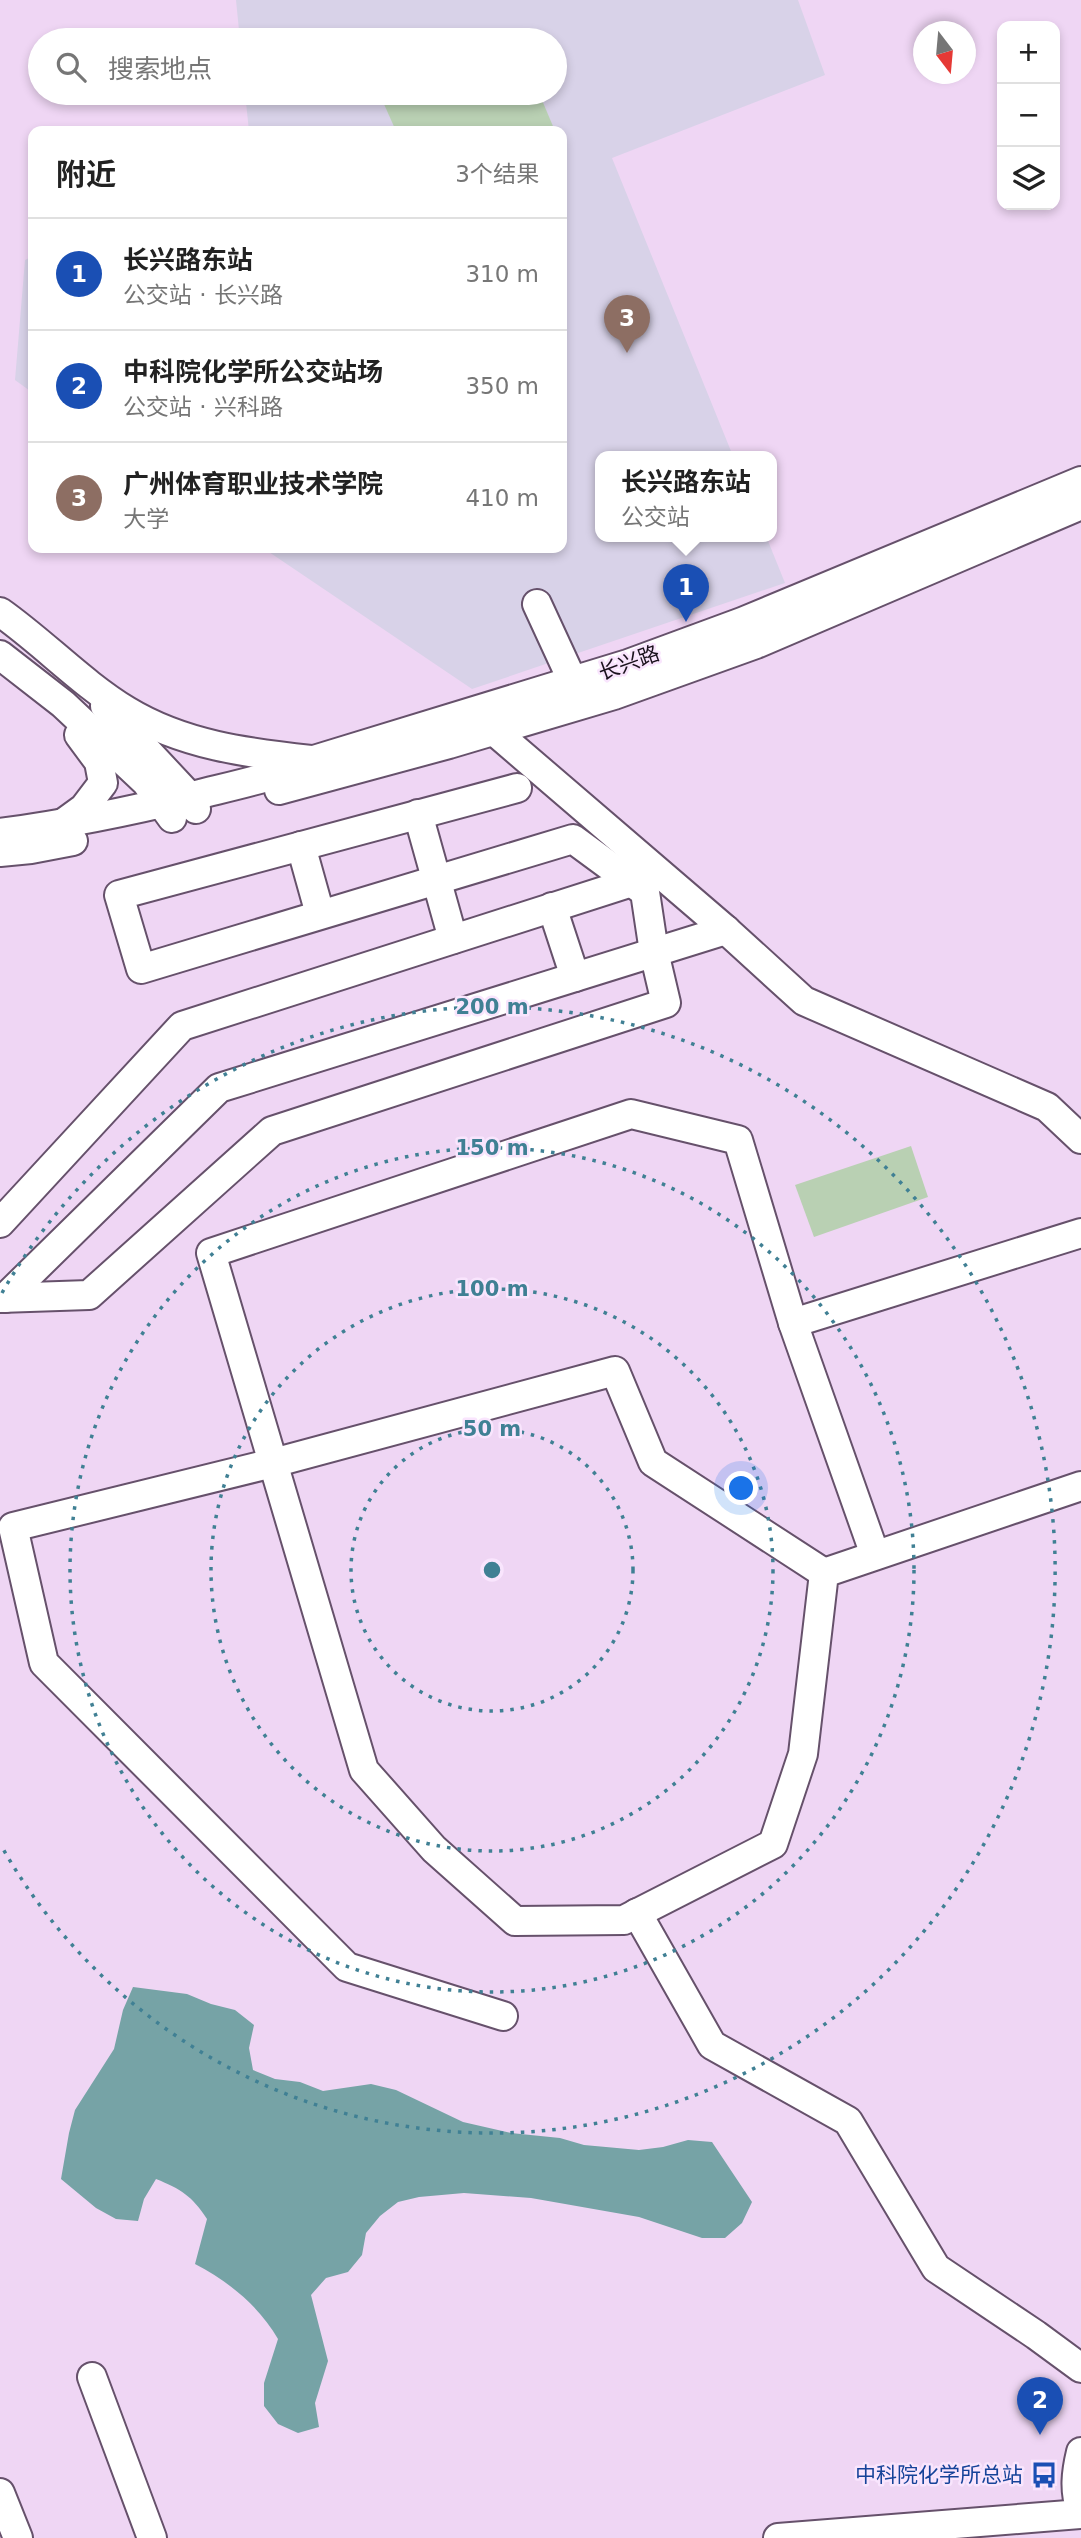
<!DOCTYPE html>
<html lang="zh">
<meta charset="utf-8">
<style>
body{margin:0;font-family:"DejaVu Sans","Noto Sans SC",sans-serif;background:#f6f6f6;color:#222}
.controls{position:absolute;right:21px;top:21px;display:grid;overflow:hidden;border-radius:14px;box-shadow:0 4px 10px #0003}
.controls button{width:63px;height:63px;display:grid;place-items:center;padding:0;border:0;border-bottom:2px solid #e0e0e0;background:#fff;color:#222;font:35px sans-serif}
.compass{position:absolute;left:913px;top:21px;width:63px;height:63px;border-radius:50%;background:#fff;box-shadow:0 4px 10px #0003;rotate:164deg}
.you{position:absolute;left:742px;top:1489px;width:24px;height:24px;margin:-18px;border:5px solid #fff;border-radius:50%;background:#1a73e8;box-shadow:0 0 0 10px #1a73e833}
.badge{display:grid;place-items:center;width:46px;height:46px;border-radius:50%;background:#ea580c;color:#fff;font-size:23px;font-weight:700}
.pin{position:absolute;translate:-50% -58px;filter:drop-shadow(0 2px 4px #0008)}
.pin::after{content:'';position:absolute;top:37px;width:24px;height:21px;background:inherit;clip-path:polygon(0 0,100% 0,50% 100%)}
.popup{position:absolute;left:595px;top:451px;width:182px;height:91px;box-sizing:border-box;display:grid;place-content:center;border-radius:14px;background:#fff;filter:drop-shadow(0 2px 5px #0005);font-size:23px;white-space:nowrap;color:#767676}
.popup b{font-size:26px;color:#222}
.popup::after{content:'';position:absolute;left:50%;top:100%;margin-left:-14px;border:14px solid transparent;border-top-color:#fff}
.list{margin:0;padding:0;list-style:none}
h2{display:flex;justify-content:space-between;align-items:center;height:91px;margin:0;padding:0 28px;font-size:30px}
h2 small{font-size:23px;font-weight:400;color:#767676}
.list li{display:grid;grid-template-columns:46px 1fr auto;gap:21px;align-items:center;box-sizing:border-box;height:112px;padding:0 28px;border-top:2px solid #e0e0e0}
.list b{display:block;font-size:26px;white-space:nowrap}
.list p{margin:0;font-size:23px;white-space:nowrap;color:#767676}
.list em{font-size:23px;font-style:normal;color:#767676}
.icon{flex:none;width:38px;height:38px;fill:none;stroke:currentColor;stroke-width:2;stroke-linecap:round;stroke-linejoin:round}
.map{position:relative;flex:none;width:1081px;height:2538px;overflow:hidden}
.search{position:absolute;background:#fff;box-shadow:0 4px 10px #0003;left:28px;top:28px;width:539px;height:77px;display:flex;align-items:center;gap:18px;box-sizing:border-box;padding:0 24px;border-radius:38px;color:#767676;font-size:26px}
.panel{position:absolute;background:#fff;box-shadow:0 4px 10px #0003;left:28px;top:126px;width:539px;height:427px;border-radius:14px}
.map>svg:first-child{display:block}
.education{fill:#d8d2e8}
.pitch{fill:#b9d0b3}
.water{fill:#76a3a6}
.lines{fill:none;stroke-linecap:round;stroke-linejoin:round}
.minor-casing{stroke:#66516b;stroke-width:32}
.minor{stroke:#fff;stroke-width:28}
.ring{fill:none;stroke:#408094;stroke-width:3.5;stroke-dasharray:3.5 7}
.labels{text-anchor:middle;stroke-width:5;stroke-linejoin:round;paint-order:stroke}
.street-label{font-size:21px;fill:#1a111c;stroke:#f9e5fd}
.transit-label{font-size:21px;fill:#164399;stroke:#f9e5fd;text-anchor:end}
.centre{fill:#408094;stroke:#f9e5fd;stroke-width:3.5}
.ring-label{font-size:21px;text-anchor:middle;font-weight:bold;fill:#408094;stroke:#f9e5fd;stroke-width:5;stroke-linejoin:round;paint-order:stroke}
</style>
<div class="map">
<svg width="1081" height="2538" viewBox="0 0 1081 2538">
<rect width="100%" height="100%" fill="#efd6f4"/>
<!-- education -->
<g class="education">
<polygon points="236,0 798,0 825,75 612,158 733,456 600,456 600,536 766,536 785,583 472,689 263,548 562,548 562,131 249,131 245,93 555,93 555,40 240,40"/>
<polygon points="33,256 33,393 15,380 25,260"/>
</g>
<!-- pitch -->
<g class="pitch">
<polygon points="379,93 539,93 555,131 396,131"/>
<polygon points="911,1146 928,1197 814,1237 795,1185"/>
</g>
<!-- water -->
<path class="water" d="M133 1987 187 1994 211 2004 235 2010 254 2025 249 2048 253 2070 275 2079 300 2082 323 2091 371 2084 396 2090 463 2122 511 2133 560 2138 584 2145 639 2150 663 2147 688 2140 712 2142 752 2202 742 2223 725 2238H702L639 2217 531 2198 464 2193 419 2197 398 2202 380 2216 366 2233 362 2255 348 2272 326 2278 311 2295 328 2361 315 2403 319 2427 298 2433 278 2424 264 2406V2383L278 2339C259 2306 228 2281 195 2264L207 2219C192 2196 181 2189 156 2179L144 2199 138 2221 116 2219 96 2208 61 2179 69 2133 75 2110 114 2049 123 2010Z"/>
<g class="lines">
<!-- minor casing -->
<g class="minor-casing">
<g id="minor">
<polyline points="537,604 573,682"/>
<path d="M0 612C44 643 81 683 127 711 183 745 247 753 311 760"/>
<polyline points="0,655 63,704 146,782 172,818"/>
<polyline points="105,706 190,797 196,809"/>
<polyline points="486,717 493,730 726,930 804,1001 1047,1107 1081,1139"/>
<polyline points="279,790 449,744 614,695 756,644 1081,505"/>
<polyline points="418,814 453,939"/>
<polyline points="62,824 84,808 103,783 99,762 79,735"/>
<path d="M0 833C67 824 131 811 196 795 236 785 276 777 314 760L628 664 742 622 1081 481"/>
<polyline points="301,846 320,914"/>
<polyline points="0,852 31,849 73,841"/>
<polyline points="552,907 575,977"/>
<polyline points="0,1223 182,1026 632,882"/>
<polyline points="0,1298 89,1295 272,1131 666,1003 654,952 645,892 573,839 141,969 119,895 517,788"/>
<polyline points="5,1298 219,1088 726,930"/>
<polyline points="793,1323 1081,1233"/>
<polyline points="875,1555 793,1323 738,1140 631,1114 211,1253 364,1770 434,1849 515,1921 624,1920 773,1844 803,1754 824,1573 1081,1486"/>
<polyline points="637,1913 712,2045 848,2121 936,2268 1036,2335 1081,2368"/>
<polyline points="503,2016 347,1967 44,1663 13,1527 273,1463 615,1371 653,1462 824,1573"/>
<polyline points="92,2377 152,2538"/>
<path d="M1081 2452C1076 2473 1074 2490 1081 2511"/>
<polyline points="0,2493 18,2538"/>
<polyline points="778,2538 1081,2514"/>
</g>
</g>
<!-- minor -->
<use href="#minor" class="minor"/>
</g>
<!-- distance rings -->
<g class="ring">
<circle cx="492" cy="1570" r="141"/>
<circle cx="492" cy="1570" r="281"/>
<circle cx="492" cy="1570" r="422"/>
<path d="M2 1293A563 563 0 1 1 2 1847"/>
</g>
<!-- icons -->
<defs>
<g id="bus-bare" transform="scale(2.1)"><path d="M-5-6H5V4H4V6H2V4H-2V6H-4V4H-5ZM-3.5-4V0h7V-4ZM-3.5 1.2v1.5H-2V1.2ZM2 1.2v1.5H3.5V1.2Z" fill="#1a4fb4" stroke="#f9e5fd" stroke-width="2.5" paint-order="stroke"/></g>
</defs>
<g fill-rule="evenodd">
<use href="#bus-bare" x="1044" y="2475"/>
</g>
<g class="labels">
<!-- street labels -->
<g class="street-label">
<text transform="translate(629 663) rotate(-20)" y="7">长兴路</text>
</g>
<!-- transit labels -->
<g class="transit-label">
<text x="1023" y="2482">中科院化学所总站</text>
</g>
</g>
<circle cx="492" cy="1570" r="10" class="centre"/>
<g class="ring-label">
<text x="492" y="1014">200 m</text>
<text x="492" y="1155">150 m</text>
<text x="492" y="1296">100 m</text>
<text x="492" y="1436">50 m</text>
</g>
</svg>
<div class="controls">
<button>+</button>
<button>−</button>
<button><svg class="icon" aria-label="layers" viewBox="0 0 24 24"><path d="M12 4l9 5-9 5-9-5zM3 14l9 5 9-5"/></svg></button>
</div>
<svg class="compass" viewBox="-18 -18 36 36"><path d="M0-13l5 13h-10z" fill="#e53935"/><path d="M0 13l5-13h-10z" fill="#767676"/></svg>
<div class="you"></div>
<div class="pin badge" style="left:686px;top:622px;background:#1a4fb4">1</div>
<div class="popup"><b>长兴路东站</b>公交站</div>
<div class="pin badge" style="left:1040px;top:2435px;background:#1a4fb4">2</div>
<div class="pin badge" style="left:627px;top:353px;background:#8d6e63">3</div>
<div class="search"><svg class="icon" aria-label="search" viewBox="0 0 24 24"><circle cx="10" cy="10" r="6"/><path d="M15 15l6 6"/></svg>搜索地点</div>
<section class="panel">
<h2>附近<small>3个结果</small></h2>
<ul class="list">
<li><span class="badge" style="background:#1a4fb4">1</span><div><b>长兴路东站</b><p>公交站 · 长兴路</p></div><em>310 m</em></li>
<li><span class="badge" style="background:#1a4fb4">2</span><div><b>中科院化学所公交站场</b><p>公交站 · 兴科路</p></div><em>350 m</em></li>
<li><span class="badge" style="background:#8d6e63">3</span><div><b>广州体育职业技术学院</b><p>大学</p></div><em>410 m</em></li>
</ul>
</section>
</div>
